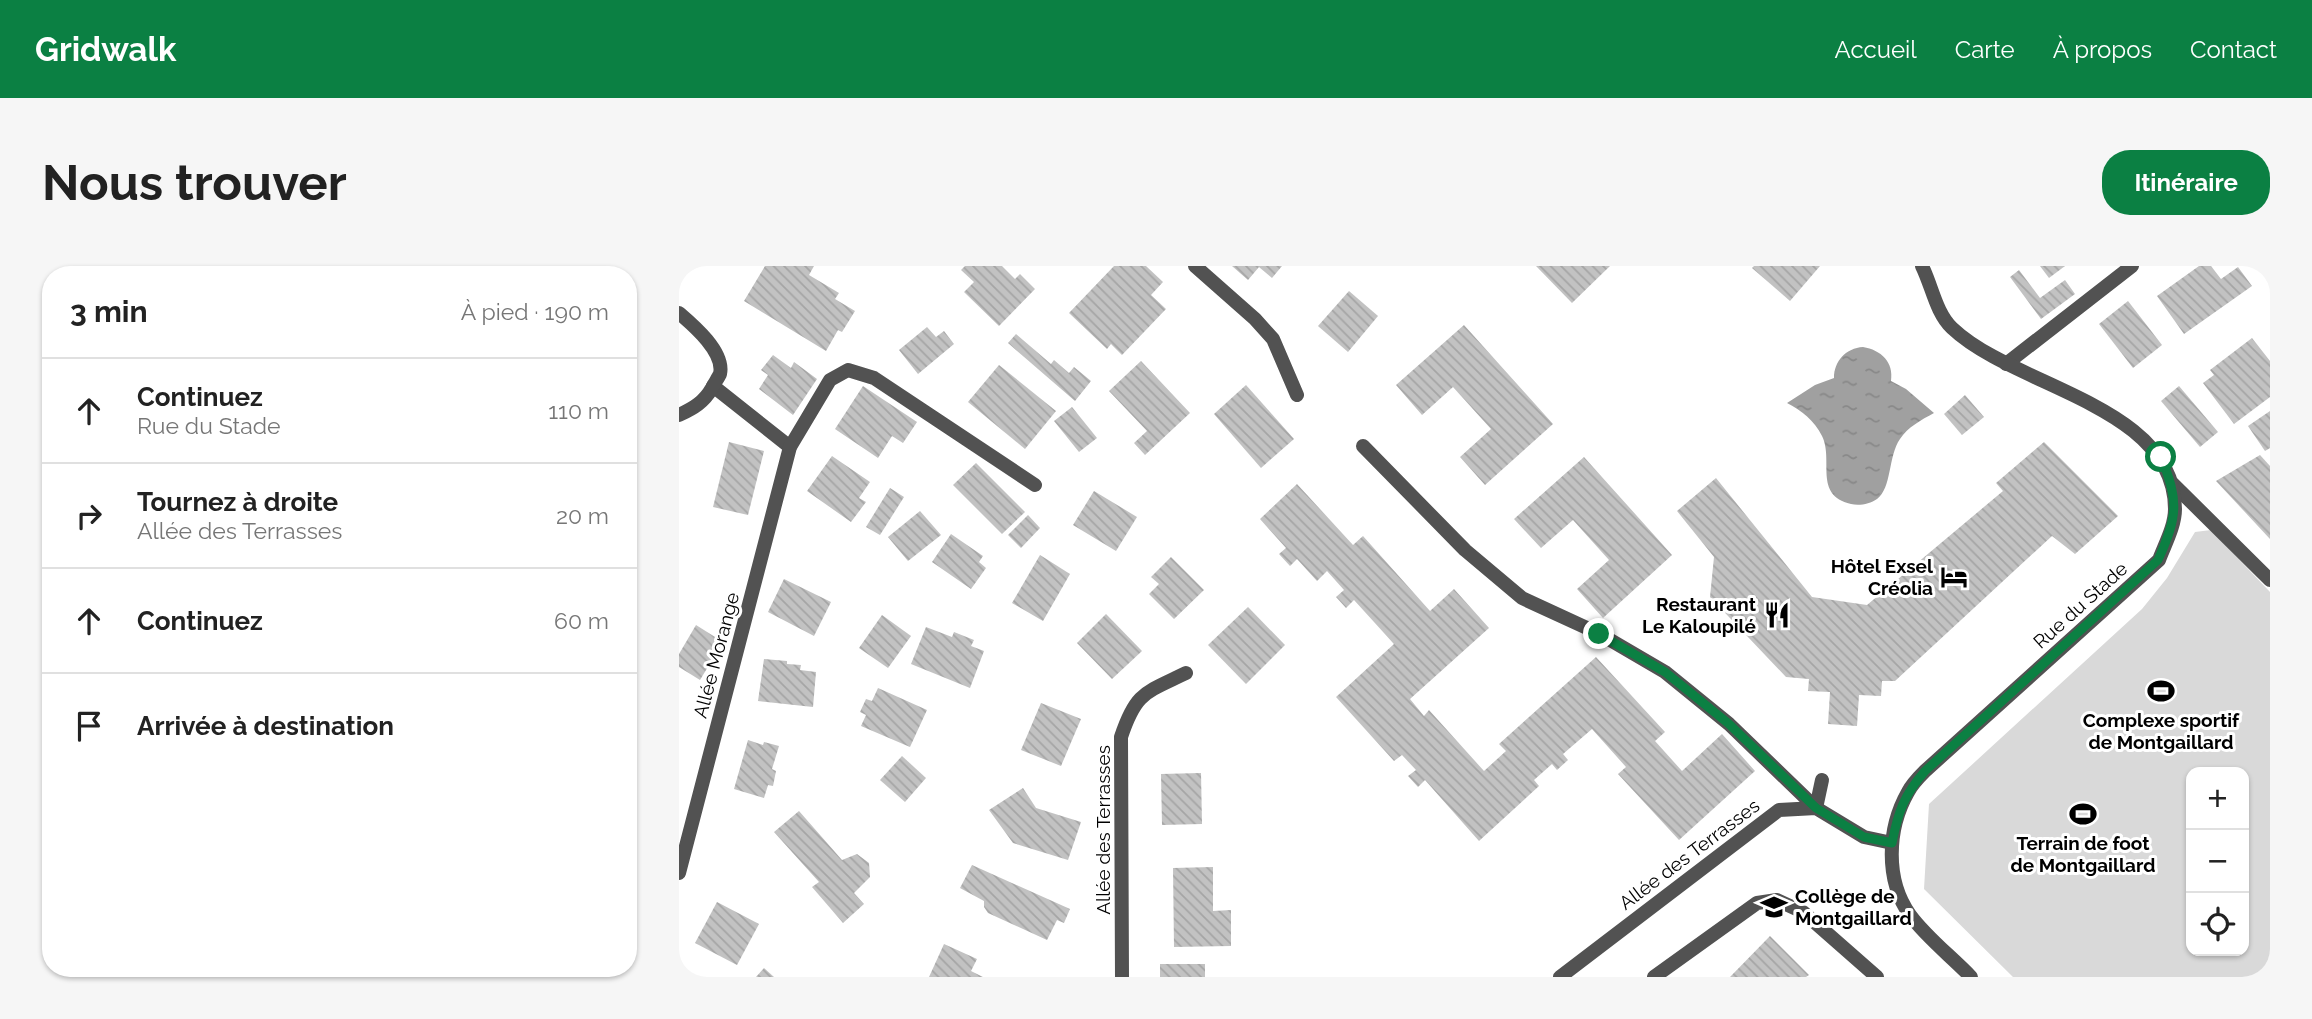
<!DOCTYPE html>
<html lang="fr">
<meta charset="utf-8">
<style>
body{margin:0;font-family:Raleway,sans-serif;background:#f6f6f6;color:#222}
.controls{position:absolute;right:21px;bottom:21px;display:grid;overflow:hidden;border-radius:14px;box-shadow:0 2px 5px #0004}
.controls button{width:63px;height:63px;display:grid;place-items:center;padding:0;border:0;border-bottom:2px solid #e0e0e0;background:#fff;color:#222;font:35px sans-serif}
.stop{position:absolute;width:21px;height:21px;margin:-16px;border:5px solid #0b8043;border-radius:50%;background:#fff}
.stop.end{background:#0b8043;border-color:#fff;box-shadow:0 2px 7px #0008}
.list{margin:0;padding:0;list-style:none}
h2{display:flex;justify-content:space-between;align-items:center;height:91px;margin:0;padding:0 28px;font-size:30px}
h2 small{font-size:23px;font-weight:400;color:#767676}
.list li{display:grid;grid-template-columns:46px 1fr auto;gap:21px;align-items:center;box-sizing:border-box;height:105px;padding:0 28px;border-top:2px solid #e0e0e0}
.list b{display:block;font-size:26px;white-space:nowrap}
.list p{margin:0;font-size:23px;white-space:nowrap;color:#767676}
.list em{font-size:23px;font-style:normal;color:#767676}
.icon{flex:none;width:38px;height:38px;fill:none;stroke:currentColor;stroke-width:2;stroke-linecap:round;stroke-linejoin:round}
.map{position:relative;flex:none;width:1591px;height:711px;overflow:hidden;border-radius:28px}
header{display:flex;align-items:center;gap:42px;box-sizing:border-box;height:98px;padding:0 35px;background:#0b8043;color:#fff}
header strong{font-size:33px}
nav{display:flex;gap:38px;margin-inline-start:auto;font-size:24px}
.intro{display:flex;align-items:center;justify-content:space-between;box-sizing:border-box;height:168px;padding:0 42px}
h1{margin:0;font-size:49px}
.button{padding:18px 32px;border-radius:28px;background:#0b8043;color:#fff;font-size:24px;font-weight:700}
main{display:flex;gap:42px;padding:0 42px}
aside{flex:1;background:#fff;border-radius:28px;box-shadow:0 2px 5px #0004}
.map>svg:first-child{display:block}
.garden{fill:#d9d9d9;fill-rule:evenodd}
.water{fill:url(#water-ripples)}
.building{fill:url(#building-back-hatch)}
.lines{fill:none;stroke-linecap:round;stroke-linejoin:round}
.service{stroke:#525252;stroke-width:14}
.minor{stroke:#525252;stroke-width:14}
.tertiary{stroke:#525252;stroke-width:14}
.route{stroke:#0b8043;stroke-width:9}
.labels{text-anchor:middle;stroke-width:6;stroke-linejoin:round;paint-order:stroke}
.poi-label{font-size:19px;font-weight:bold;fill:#000;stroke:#fff;text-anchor:end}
.street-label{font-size:19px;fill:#000;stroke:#fff}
</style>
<header>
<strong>Gridwalk</strong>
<nav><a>Accueil</a><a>Carte</a><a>À propos</a><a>Contact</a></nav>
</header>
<div class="intro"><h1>Nous trouver</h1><a class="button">Itinéraire</a></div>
<main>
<aside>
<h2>3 min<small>À pied · 190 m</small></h2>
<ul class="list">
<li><svg class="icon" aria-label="ahead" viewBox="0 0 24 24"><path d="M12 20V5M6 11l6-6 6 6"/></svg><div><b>Continuez</b><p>Rue du Stade</p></div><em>110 m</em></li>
<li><svg class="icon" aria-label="right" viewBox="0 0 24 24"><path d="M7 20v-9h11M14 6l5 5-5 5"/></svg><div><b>Tournez à droite</b><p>Allée des Terrasses</p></div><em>20 m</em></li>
<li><svg class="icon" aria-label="ahead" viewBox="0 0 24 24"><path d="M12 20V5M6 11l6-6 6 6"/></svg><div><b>Continuez</b></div><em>60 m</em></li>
<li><svg class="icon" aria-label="arrive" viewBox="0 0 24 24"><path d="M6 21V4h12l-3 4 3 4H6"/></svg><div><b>Arrivée à destination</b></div></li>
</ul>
</aside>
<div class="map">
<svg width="1591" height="711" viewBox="0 0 1591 711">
<defs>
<pattern id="water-ripples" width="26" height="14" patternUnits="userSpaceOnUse" patternTransform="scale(1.75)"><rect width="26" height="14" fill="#a0a0a0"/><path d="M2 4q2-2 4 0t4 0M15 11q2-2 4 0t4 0" fill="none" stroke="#888"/></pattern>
<pattern id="building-back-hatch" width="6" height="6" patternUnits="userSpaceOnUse" patternTransform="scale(1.75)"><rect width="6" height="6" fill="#c2c2c2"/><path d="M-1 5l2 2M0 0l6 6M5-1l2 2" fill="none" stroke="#a5a5a5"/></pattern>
</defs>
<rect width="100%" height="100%" fill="#fff"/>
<!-- garden -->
<path class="garden" d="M1532 264 1591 326V711H1334L1245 623 1250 538 1463 343 1488 312 1516 266ZM1512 506H1565V685H1512Z"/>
<!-- water -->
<path class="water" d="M1184 81C1202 84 1215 96 1212 115L1227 123 1255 147C1242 154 1229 161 1221 173 1209 190 1213 222 1198 233 1191 238 1180 240 1172 238 1134 229 1155 194 1143 170 1135 154 1123 145 1108 137L1136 119 1155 112C1155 95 1167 82 1184 81Z"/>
<!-- building -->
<g class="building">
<polygon points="86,0 135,0 130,9 160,27 156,33 176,45 163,66 159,64 147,85 65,35"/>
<polygon points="286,0 323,0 336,13 341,8 356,23 320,60 285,26 295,16 282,4"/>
<polygon points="435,0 467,0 484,16 472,29 487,43 443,89 432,78 428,83 390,47"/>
<polygon points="553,0 603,0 593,12 580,1 569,14"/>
<polygon points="857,0 931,0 893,37"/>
<polygon points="1075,0 1141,0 1111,35 1073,2"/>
<polygon points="1361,0 1386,0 1370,12"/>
<polygon points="1520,0 1532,0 1542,13 1559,1 1573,20 1505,68 1478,30"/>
<polygon points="1340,4 1361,32 1386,14 1396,28 1362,53 1331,11"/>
<polygon points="670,25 699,50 669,86 639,60"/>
<polygon points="1449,35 1483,79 1454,102 1420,58"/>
<polygon points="785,59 874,158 806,219 781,191 812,163 774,121 743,149 717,119"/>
<polygon points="248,61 257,71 265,65 275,78 239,108 220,84"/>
<polygon points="337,68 372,98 375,94 390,107 395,101 412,115 396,135 329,77"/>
<polygon points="1573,72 1591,95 1591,131 1555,158 1524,117 1535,109 1531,104"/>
<polygon points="94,89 112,102 115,96 138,113 114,149 80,123 89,109 82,104"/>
<polygon points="462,95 511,147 466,189 455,177 468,165 430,125"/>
<polygon points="320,99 377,145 346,183 289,136"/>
<polygon points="567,119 615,173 582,202 535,148"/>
<polygon points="184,120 238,156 224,177 213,170 199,192 156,163"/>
<polygon points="1500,120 1539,166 1521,181 1482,135"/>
<polygon points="1286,129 1305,151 1283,169 1265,148"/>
<polygon points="393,141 418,172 400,186 375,155"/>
<polygon points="1591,145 1591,182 1586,185 1569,160"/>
<polygon points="50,176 85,185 69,249 34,241"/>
<polygon points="1365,176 1439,250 1396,288 1373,270 1216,415 1203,415 1202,430 1180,429 1178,460 1149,458 1151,426 1129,425 1130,413 1107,411 1031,331 1035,291 998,245 1037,212 1133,331 1188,339 1324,225 1317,217"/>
<polygon points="1581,189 1591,200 1591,273 1537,215"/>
<polygon points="153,190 191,216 180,232 187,236 172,256 128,225"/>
<polygon points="905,191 993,289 924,352 898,323 930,294 894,254 862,282 835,253"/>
<polygon points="297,197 346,246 323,268 274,219"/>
<polygon points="618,218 674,279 684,270 751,345 775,323 810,362 731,433 745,450 750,444 805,505 827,485 820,478 917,391 986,466 976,475 1003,505 1043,468 1076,505 1000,574 939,508 947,501 913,463 884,488 889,494 878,504 873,498 855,514 860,520 800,575 746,514 739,521 729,510 737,504 723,489 715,495 657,431 715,378 675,334 667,342 657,331 665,324 648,305 638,315 618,293 611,300 600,288 607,282 581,253"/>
<polygon points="211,222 225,231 201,269 187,261"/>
<polygon points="415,225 458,251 437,285 394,259"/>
<polygon points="241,245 262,269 229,295 209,271"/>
<polygon points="349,249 361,262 342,282 329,269"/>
<polygon points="272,268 304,290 300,296 307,302 292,323 253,296"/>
<polygon points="361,289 391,308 364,355 333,337"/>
<polygon points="492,291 525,324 495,353 470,328 480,318 472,311"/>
<polygon points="105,313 152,336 135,370 89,346"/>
<polygon points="569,341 606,379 567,418 529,379"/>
<polygon points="427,348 463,385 433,413 398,377"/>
<polygon points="203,349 232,370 209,402 180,382"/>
<polygon points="17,359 44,376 21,414 0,401 0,388"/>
<polygon points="247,361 273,371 275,366 295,374 292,380 305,385 291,422 232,398"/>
<polygon points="85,393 108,395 108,398 122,399 121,404 137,406 134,441 79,435"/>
<polygon points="199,422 248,444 231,481 182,460 187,449 181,446 187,433 193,435"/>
<polygon points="362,437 402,453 382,500 342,484"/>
<polygon points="69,474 84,479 85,476 100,480 93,503 97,505 94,520 89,519 85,532 55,523"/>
<polygon points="223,490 247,512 226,536 201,514"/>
<polygon points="522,507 523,558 483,559 482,508"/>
<polygon points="344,522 357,542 402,556 389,594 334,577 310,544"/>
<polygon points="120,545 163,594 178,588 190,597 191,611 175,627 185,638 164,657 133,621 140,616 95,566"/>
<polygon points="293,599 391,643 385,657 378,654 368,674 309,647 305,641 305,635 281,622"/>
<polygon points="534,601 534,645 552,644 552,680 495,681 494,602"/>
<polygon points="38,636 80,658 58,699 16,677"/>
<polygon points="1091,670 1130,709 1127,711 1051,711"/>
<polygon points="265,678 298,693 292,705 304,711 250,711"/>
<rect x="481" y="698" width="45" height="13"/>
<polygon points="85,702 95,711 77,711"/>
</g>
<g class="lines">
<!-- service -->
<g class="service">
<polyline points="684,180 786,284 843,332 921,368 986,406 1050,458 1137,542"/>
<polyline points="1137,542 1143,514"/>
<polyline points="975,711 1078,637 1098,634 1124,646 1198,711"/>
</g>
<!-- minor -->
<g class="minor">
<polyline points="516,0 576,53 594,73 618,129"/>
<polyline points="1327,98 1453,0"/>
<polyline points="34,120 111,181"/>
<polyline points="1493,217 1591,314"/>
<polyline points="0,607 111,181 151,114 169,104 195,112 356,219"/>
<path d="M443 711 442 471C457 426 466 427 507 407"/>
<polyline points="881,711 1100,544 1137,542 1185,571 1213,577"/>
</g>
<!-- tertiary -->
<g class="tertiary">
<path d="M1243 0C1253 20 1257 47 1273 62 1336 122 1496 139 1496 243 1496 260 1486 278 1480 294L1246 505C1240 511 1233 518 1229 526 1208 563 1206 614 1231 649 1248 672 1273 691 1292 711"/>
<path d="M0 47C14 59 46 86 41 108 39 112 35 118 33 122 25 136 15 142 0 149"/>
</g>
</g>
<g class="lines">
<!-- route -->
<path class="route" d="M920 368 986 406 1050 458 1137 542 1185 571 1213 577C1219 546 1225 529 1246 505L1479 294C1499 250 1500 235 1482 191"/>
</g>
<!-- icons -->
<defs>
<g id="hotel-bare" transform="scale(2.1)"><path d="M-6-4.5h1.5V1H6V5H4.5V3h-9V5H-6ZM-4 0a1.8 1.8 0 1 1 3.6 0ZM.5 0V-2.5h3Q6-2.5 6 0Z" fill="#000" stroke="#fff" stroke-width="2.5" paint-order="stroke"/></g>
<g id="restaurant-bare" transform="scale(2.1)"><path d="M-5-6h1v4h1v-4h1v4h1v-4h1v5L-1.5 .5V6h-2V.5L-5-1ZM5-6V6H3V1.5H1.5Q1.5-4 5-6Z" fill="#000" stroke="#fff" stroke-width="2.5" paint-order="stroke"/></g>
<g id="stadium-bare" transform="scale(2.1)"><path d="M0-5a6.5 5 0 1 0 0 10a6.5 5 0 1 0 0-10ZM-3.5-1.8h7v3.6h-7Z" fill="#000" stroke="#fff" stroke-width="2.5" paint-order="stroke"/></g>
<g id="school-bare" transform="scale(2.1)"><path d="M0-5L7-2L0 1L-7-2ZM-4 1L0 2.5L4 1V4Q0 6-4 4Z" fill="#000" stroke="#fff" stroke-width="2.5" paint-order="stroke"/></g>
</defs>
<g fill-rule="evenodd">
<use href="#hotel-bare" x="1275" y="311"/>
<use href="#restaurant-bare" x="1098" y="349"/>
<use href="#stadium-bare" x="1482" y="425"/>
<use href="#stadium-bare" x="1404" y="548"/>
<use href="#school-bare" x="1095" y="641"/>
</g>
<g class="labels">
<!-- poi labels -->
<g class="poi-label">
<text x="1254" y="307">Hôtel Exsel<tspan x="1254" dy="22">Créolia</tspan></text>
<text x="1077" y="345">Restaurant<tspan x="1077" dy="22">Le Kaloupilé</tspan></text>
<text x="1482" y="461" text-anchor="middle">Complexe sportif<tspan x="1482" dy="22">de Montgaillard</tspan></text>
<text x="1404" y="584" text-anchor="middle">Terrain de foot<tspan x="1404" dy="22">de Montgaillard</tspan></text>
<text x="1116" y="637" text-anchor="start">Collège de<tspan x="1116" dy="22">Montgaillard</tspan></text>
</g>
<!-- street labels -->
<g class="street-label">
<text transform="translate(1401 339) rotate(-42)" y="7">Rue du Stade</text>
<text transform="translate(37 389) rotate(-75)" y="7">Allée Morange</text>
<text transform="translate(424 564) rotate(-90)" y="7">Allée des Terrasses</text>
<text transform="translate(1010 588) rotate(-37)" y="7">Allée des Terrasses</text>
</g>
</g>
</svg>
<div class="controls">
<button>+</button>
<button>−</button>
<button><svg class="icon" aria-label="locate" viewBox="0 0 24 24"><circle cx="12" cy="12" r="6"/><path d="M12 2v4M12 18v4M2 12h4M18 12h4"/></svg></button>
</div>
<div class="stop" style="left:1482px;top:191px"></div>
<div class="stop end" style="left:920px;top:368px"></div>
</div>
</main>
